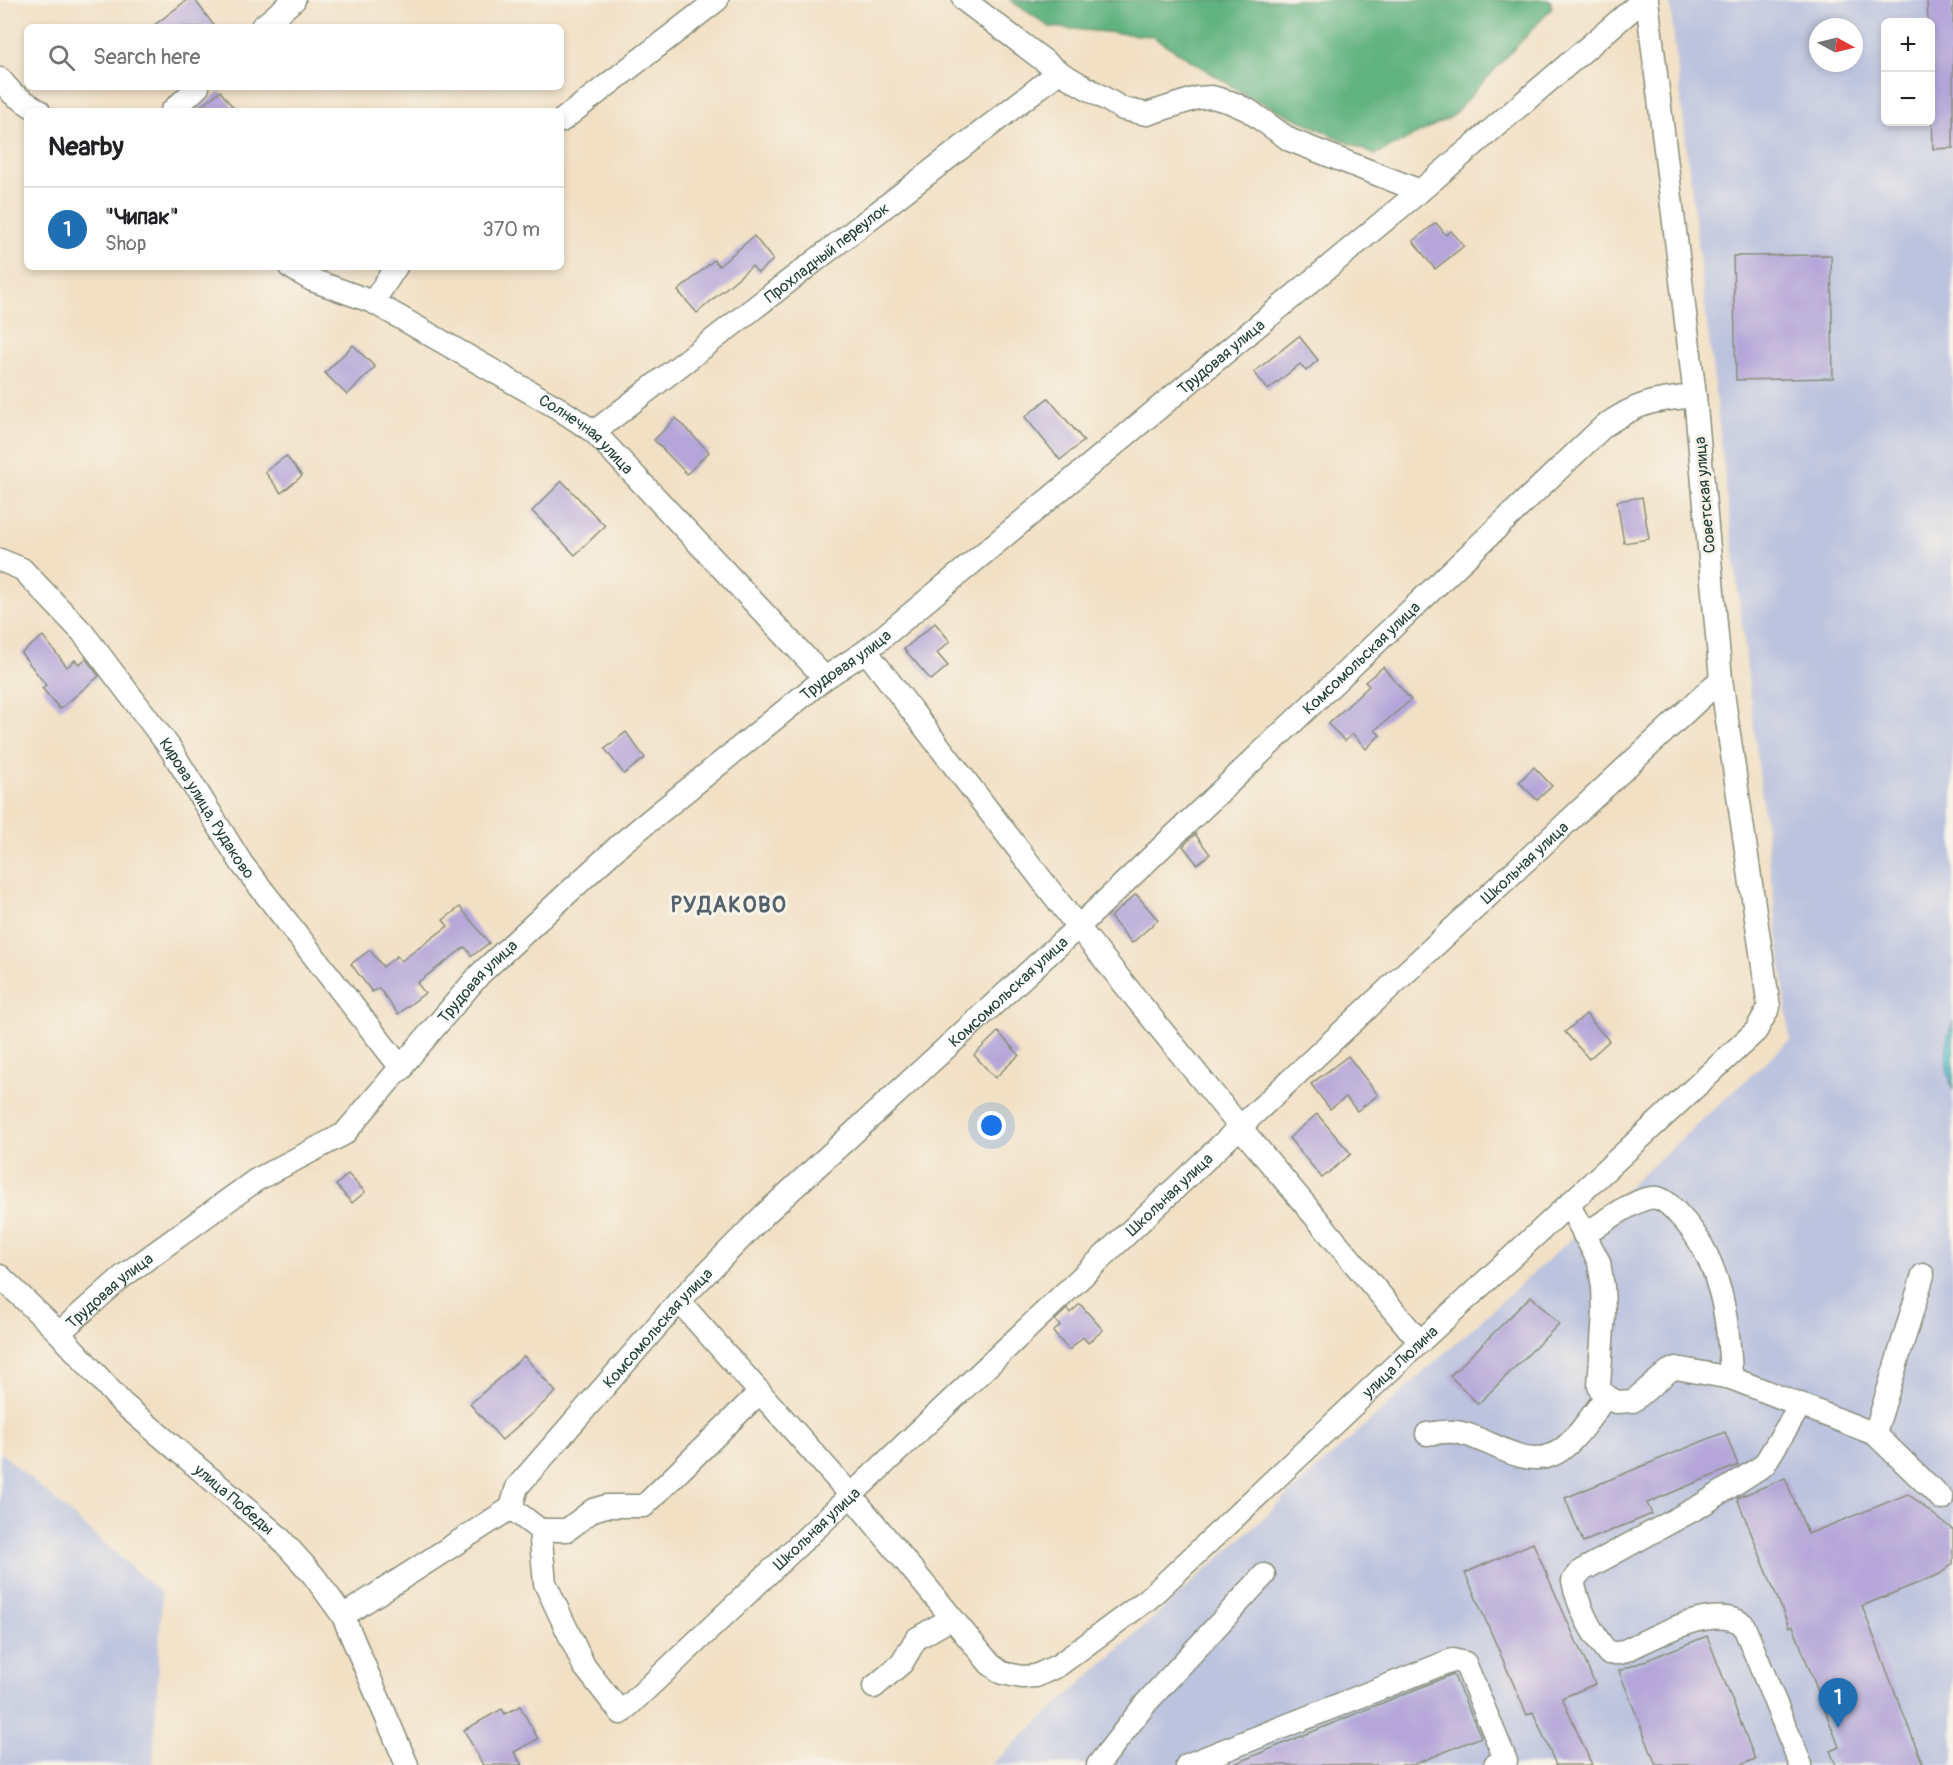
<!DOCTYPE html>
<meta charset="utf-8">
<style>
body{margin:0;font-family:Pangolin,sans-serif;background:#f6f6f6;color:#202124}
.controls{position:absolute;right:18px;top:18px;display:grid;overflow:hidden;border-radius:9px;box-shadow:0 3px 9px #0003}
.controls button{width:54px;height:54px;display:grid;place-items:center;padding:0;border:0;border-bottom:2px solid #e0e0e0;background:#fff;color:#202124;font:30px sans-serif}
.compass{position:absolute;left:1809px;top:18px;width:54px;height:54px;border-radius:50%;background:#fff;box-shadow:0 3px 9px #0003;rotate:97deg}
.you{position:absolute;left:992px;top:1126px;width:21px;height:21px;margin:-15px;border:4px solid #fff;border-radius:50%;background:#1a73e8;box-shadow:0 0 0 9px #1a73e833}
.badge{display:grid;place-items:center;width:39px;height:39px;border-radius:50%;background:#1f6fb2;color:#fff;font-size:20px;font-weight:700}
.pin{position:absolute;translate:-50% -50px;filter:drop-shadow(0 2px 3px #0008)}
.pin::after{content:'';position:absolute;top:32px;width:21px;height:18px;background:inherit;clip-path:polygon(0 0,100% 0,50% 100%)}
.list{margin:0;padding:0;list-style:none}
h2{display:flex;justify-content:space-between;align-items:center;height:78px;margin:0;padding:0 24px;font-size:26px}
h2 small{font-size:20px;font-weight:400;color:#757577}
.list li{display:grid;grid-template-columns:39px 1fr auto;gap:18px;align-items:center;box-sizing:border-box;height:84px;padding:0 24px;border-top:2px solid #e0e0e0}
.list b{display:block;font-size:22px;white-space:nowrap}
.list p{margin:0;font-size:20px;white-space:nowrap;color:#757577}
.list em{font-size:20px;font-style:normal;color:#757577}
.icon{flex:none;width:33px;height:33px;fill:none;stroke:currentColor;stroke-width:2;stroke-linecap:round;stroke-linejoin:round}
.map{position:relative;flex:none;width:1953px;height:1765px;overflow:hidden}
.search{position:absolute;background:#fff;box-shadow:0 3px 9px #0003;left:24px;top:24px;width:540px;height:66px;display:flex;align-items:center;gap:15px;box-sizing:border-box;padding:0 21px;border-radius:9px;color:#757577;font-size:22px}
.panel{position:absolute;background:#fff;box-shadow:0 3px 9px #0003;left:24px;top:108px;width:540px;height:162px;border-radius:9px}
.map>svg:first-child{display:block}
.industrial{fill:#bcc3de;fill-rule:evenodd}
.forest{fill:#61b280;stroke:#40785a;stroke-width:1.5}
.water{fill:#58c2d2;stroke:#3c8083;stroke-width:1.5}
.building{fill:#b4a6d8}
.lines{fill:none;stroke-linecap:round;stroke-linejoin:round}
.minor-casing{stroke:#888e7c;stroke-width:25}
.minor{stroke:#fff;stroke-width:22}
.labels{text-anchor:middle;stroke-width:6;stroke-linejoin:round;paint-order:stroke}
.street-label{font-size:16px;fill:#1f3d34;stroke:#f7f3e8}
.district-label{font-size:22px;font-weight:bold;letter-spacing:1.5px;fill:#53626d;stroke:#f7f3e8}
</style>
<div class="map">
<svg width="1953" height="1765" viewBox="0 0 1953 1765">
<rect width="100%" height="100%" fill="#f7f3e8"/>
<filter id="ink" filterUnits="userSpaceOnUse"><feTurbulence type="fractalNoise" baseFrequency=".0167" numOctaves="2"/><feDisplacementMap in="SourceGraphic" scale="12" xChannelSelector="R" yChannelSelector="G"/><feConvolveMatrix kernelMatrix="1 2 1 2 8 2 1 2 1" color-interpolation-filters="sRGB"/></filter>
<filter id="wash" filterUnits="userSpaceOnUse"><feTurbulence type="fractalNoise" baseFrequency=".008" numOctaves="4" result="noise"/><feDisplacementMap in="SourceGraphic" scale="24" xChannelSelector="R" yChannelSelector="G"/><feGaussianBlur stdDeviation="1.35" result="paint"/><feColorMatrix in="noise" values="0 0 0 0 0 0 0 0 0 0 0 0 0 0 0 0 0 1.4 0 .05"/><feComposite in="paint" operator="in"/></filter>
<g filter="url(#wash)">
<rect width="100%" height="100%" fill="#f2e0c4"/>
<!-- industrial -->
<g class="industrial">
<path d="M1676 0H1953V1765H991L1790 1040 1670 4ZM1886 22H1930V122H1886ZM1818 27H1854V63H1818Z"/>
<polygon points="0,1452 162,1594 153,1765 0,1765"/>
</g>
<!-- forest -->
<polygon class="forest" points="1010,0 1550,0 1552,8 1451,117 1375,155 1248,96 1152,36 1050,27"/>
<!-- water -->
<path class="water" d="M1953 1021V1090C1945 1068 1944 1043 1953 1021Z"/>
<g id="blocks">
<!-- building -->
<g class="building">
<polygon points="187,0 195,0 215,27 152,27"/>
<polygon points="1927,0 1953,0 1953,148 1933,149 1930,22 1928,22"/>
<polygon points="220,91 236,111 195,111"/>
<polygon points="1436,223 1446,235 1451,231 1464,246 1435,269 1413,241"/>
<polygon points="754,236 773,260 758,273 752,266 697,313 678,291 714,260 719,266"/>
<polygon points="1831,255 1833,378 1736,380 1733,256"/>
<polygon points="1299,336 1318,360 1306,371 1300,364 1268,390 1254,372"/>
<polygon points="353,345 375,367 347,395 325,373"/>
<polygon points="1048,398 1084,441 1060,460 1025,417"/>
<polygon points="676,418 709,452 687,474 654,440"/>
<polygon points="286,456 302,476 281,493 265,472"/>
<polygon points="562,481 605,526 575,555 532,511"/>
<polygon points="1642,497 1649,539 1624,543 1617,501"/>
<polygon points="935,623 950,641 937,653 948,666 931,680 904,649"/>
<polygon points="43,636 67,667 75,660 79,664 86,659 99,676 60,709 42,688 46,685 21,653"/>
<polygon points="1383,667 1411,700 1375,730 1380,735 1366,749 1353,734 1345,741 1328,724 1369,686 1365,682"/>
<polygon points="626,732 645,758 624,774 605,749"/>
<polygon points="1534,767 1552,786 1537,800 1519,782"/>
<polygon points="1195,834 1210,854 1197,864 1183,846"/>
<polygon points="1136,894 1158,920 1132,943 1110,917"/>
<polygon points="460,907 489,943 472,956 465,947 417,983 425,993 398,1014 379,988 372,992 351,964 370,950 383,967 397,956 401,961 448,926 443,920"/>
<polygon points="1586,1014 1609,1041 1589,1059 1565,1032"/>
<polygon points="998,1032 1019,1055 995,1078 974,1055"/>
<polygon points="1348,1056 1378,1095 1357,1111 1346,1097 1330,1109 1311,1084"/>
<polygon points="1317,1114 1351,1154 1322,1178 1289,1138"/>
<polygon points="348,1174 365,1192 352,1203 336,1185"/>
<polygon points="1531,1296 1559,1324 1478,1404 1450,1376"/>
<polygon points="1080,1304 1103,1330 1088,1343 1083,1337 1069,1350 1053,1332 1060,1326 1055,1320 1067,1309 1070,1313"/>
<polygon points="524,1356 556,1392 502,1440 470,1404"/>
<polygon points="1725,1432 1738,1465 1647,1503 1652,1514 1583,1542 1565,1498"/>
<polygon points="1785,1478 1808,1534 1908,1494 1953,1530 1953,1564 1940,1574 1862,1606 1923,1765 1836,1765 1830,1751 1839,1747 1793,1626 1789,1627 1737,1498"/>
<polygon points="1533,1543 1595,1684 1562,1698 1592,1765 1556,1765 1533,1712 1527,1715 1465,1573"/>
<polygon points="1707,1636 1755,1759 1741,1765 1656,1765 1619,1671"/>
<polygon points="1453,1674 1481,1737 1413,1765 1231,1765"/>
<polygon points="520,1706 538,1739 514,1752 522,1765 483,1765 464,1730 502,1709 505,1714"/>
</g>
</g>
</g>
<g filter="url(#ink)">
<use href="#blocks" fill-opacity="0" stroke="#888e7c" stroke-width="1.5"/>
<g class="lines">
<!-- minor casing -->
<g class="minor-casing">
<g id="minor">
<polyline points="964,0 1059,72 1123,109 1147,114 1197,98 1212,97 1230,102 1248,110 1290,140 1420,191"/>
<polyline points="262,27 294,0"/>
<polyline points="0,79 13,94 39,111"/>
<polyline points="172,111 198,87"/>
<polyline points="561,121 717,0"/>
<path id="s1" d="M290 267 312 280 373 302 558 408 594 432 825 678"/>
<polyline points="373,302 396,267"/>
<path id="s2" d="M594 432 1059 72"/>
<path id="s3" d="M0 560 22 569 83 633 170 748 242 864 402 1069"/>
<polyline points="866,651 1078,927 1240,1127 1420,1342"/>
<polyline points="1569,1205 1599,1262 1603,1287 1604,1312 1599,1386 1602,1393 1616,1402 1633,1401 1669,1371 1676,1368 1731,1378 1875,1434 1942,1499"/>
<path d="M1584 1235C1600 1225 1640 1194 1657 1198 1666 1200 1673 1208 1679 1215 1721 1258 1729 1321 1731 1378"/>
<path id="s4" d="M0 1276 59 1333 122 1403 278 1536 314 1576 343 1616 407 1765"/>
<path id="s5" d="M679 1301 850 1494 990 1664 1002 1673 1022 1677 1036 1676 1059 1665 1148 1599 1420 1342 1756 1031 1769 1007 1721 679 1695 396 1647 0"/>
<path id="s6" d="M59 1333 122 1277 256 1180 344 1134 480 974 622 843 825 678 866 651 1420 191 1643 0"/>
<path d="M1801 1404 1764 1465 1700 1506 1581 1571 1573 1581C1579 1609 1590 1631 1608 1653H1620C1652 1639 1710 1603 1743 1624L1801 1765"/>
<path d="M1427 1434C1436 1433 1446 1431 1455 1432 1487 1436 1519 1468 1552 1455 1574 1446 1591 1415 1606 1397"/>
<polyline points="1875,1434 1923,1275"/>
<path id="s7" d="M511 1508 540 1530 545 1583 584 1666 621 1713 1240 1127 1721 679"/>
<polyline points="540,1530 567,1530 593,1510 606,1506 644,1506 760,1392"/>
<path id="s8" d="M343 1616 511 1508 517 1487 679 1301 765 1214 1078 927 1604 426C1639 402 1654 400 1695 396"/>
<polyline points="874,1687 902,1663 916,1639 952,1618"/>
<polyline points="1098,1765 1146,1703 1264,1575"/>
<polyline points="1187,1765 1452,1660 1465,1663 1506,1761 1495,1765"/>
</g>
</g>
<!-- minor -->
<use href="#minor" class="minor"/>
</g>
</g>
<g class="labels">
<!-- street labels -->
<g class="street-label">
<text dy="6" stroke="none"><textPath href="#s2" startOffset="294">Прохладный переулок</textPath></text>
<text dy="6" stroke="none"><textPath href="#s6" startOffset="1524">Трудовая улица</textPath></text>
<text dy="6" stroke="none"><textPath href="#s1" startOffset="342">Солнечная улица</textPath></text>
<text transform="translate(1704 495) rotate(-95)" y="6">Советская улица</text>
<text dy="6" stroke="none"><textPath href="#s8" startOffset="1406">Комсомольская улица</textPath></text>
<text dy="6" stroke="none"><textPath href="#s6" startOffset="1038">Трудовая улица</textPath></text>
<text dy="6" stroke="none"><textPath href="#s3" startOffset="327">Кирова улица, Рудаково</textPath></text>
<text dy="6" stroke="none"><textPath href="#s7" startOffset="1482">Школьная улица</textPath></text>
<text dy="6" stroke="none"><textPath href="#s6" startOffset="552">Трудовая улица</textPath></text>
<text dy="6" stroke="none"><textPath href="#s8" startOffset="920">Комсомольская улица</textPath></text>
<text dy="6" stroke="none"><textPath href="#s7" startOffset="996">Школьная улица</textPath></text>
<text dy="6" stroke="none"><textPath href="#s6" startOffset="66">Трудовая улица</textPath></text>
<text dy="6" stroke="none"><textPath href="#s8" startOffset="434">Комсомольская улица</textPath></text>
<text dy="6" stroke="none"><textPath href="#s5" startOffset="1010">улица Люлина</textPath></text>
<text dy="6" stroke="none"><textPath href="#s4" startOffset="324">улица Победы</textPath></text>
<text dy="6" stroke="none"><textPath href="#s7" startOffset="510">Школьная улица</textPath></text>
</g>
<!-- district labels -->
<g class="district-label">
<text x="729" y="912">РУДАКОВО</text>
</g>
</g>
</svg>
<div class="controls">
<button>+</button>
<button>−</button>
</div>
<svg class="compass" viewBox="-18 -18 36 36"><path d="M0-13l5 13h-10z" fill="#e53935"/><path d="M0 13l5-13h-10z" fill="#757577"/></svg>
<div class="you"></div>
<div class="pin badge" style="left:1838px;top:1728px">1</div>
<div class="search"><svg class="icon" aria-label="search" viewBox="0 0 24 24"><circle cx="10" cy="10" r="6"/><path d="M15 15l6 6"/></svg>Search here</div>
<section class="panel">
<h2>Nearby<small></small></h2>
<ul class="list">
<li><span class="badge">1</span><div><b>&quot;Чипак&quot;</b><p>Shop</p></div><em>370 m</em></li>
</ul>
</section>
</div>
